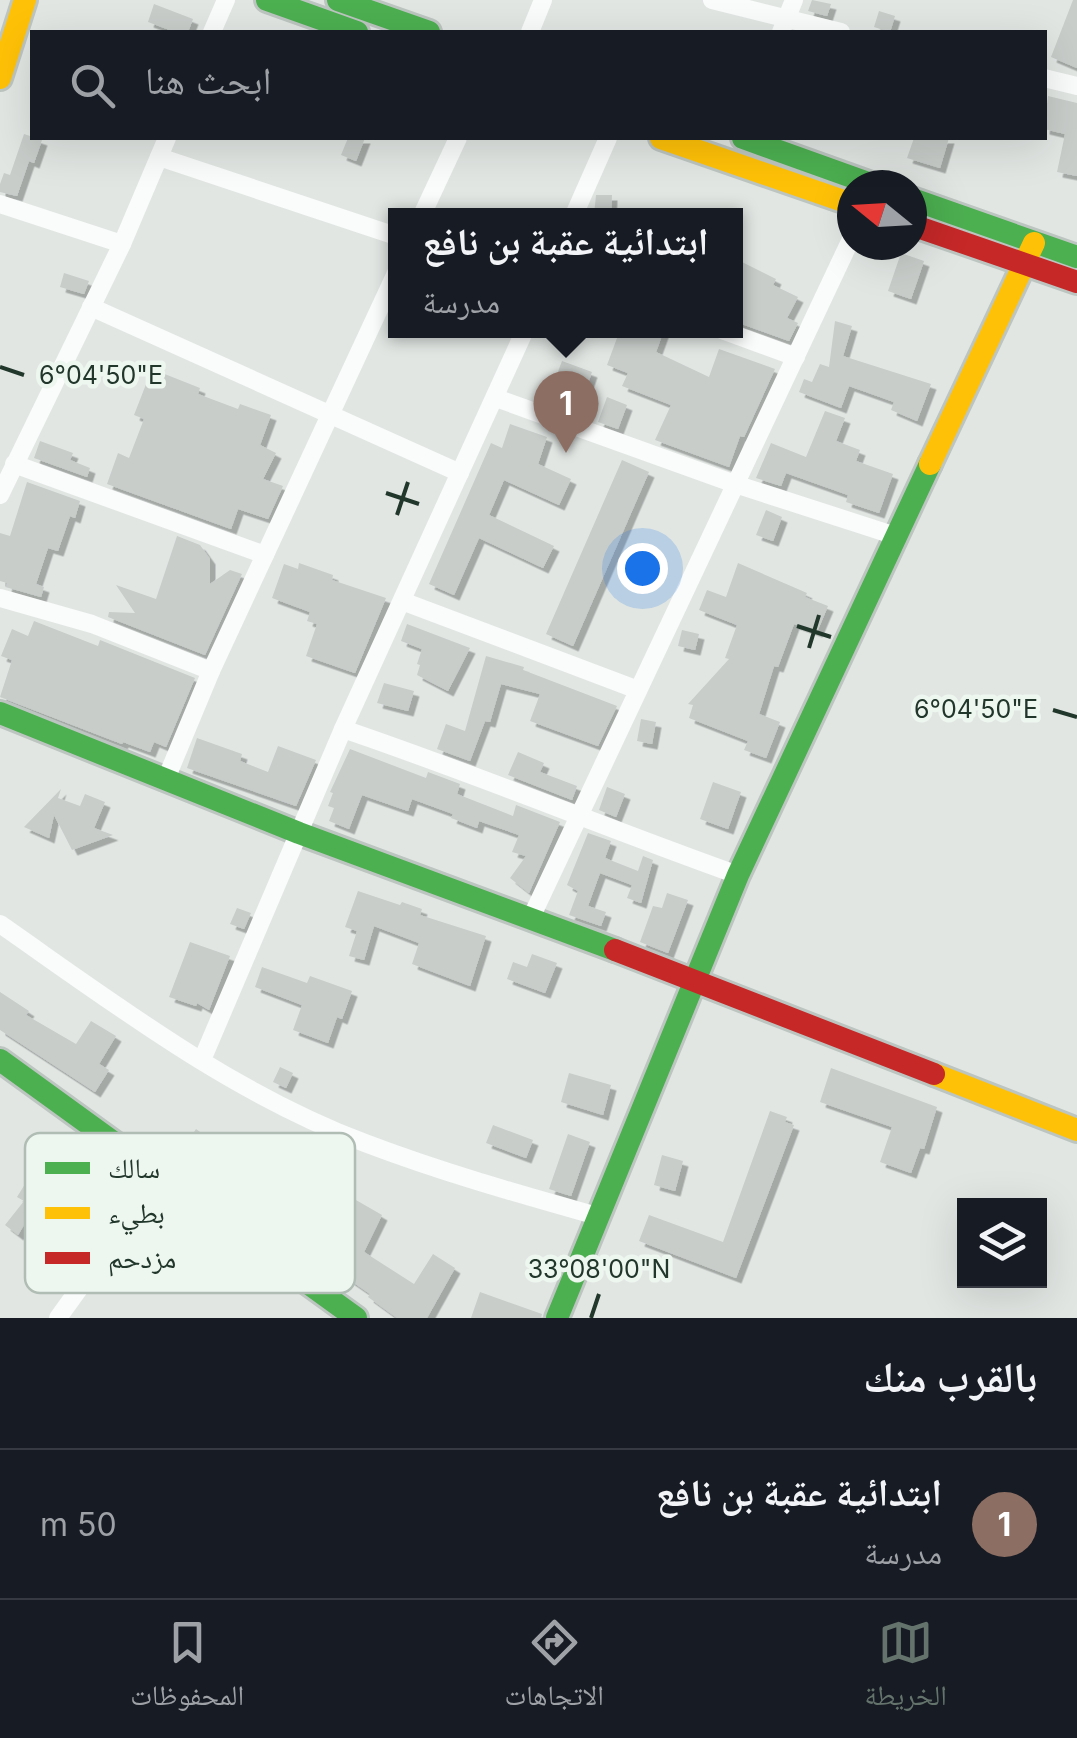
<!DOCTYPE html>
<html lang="ar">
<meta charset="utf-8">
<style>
body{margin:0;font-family:Inter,"Noto Naskh Arabic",sans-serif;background:#242831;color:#f1f3f6;direction:rtl}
.controls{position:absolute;right:30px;bottom:30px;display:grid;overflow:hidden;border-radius:0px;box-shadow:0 10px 40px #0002}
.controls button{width:90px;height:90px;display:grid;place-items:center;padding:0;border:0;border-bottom:2px solid #363941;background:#171b24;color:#f1f3f6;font:50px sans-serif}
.compass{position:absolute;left:837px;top:170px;width:90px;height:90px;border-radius:50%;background:#171b24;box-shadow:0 10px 40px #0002;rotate:288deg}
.you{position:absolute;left:642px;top:568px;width:35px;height:35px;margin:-25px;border:8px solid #fff;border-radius:50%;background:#1a73e8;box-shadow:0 0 0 15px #1a73e833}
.badge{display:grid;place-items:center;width:65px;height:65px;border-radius:50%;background:#64746c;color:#fff;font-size:32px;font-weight:700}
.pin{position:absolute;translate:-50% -82px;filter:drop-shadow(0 2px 5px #0008)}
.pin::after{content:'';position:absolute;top:52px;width:35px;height:30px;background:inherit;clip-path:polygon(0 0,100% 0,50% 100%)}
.popup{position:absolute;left:388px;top:208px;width:355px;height:130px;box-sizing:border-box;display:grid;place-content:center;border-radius:0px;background:#171b24;filter:drop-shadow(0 2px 8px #0005);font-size:32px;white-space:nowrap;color:#9ea1a6}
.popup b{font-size:38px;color:#f1f3f6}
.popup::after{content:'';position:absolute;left:50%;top:100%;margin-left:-20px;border:20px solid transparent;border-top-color:#171b24}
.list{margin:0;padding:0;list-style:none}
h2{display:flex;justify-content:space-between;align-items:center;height:130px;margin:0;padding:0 40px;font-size:42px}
h2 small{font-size:32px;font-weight:400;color:#9ea1a6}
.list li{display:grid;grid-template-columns:65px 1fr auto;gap:30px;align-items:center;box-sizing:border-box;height:150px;padding:0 40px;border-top:2px solid #363941}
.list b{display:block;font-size:38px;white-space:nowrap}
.list p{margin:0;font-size:32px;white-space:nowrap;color:#9ea1a6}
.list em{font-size:32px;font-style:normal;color:#9ea1a6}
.icon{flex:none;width:55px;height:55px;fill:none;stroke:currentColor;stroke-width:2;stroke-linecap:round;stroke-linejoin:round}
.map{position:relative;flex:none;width:1077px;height:1318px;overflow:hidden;direction:ltr}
.search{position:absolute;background:#171b24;box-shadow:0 10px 40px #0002;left:30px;right:30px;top:30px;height:110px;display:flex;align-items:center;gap:25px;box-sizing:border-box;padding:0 35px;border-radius:0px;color:#9ea1a6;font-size:38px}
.sheet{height:280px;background:#171b24}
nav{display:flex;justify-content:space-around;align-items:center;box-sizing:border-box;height:140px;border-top:2px solid #363941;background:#171b24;font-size:28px;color:#9ea1a6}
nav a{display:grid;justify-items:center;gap:5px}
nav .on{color:#64746c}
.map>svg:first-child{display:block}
.building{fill:#c8cdca;filter:url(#shadow)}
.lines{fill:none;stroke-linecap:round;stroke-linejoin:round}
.fast-casing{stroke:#bdc5c1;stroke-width:28}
.slow-casing{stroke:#bdc5c1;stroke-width:28}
.jam-casing{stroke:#bdc5c1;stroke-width:28}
.street{stroke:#fafbfb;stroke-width:18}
.fast{stroke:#4caf50;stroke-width:22}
.slow{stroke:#ffc107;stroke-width:22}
.jam{stroke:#c62828;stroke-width:22}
.ticks{fill:none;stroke:#21372c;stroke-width:4}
.key{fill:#eef6f0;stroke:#b0bdb5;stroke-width:2.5}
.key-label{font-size:28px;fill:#21372c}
.ticks-label{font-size:25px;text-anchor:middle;fill:#21372c;stroke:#eef6f0;stroke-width:9;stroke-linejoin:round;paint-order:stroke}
</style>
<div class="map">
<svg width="1077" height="1318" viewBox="0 0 1077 1318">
<defs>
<filter id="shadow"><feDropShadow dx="5.5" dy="5.5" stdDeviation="0" flood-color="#0004"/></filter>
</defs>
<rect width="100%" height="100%" fill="#e1e6e3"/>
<!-- building -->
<g class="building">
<polygon points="812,0 831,4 827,16 808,11"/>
<polygon points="1073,0 1077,0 1077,68 1051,57"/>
<polygon points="154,4 193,19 188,32 175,32 148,22"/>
<polygon points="879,11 895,16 890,32 874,27"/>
<polygon points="1048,96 1077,103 1077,176 1057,172 1065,134 1044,129"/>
<polygon points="24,134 42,140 34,163 29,161 17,196 0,192 0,184 4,173 10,175"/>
<polygon points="348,138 365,138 356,161 341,155"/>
<polygon points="914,138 949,138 940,168 907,158"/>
<polygon points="596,195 612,195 611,215 594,215"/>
<polygon points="901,253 924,261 911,299 888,291"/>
<polygon points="736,259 776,279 773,285 798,297 787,318 798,323 789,341 736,322"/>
<polygon points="64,273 89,281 84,294 60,287"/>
<polygon points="835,321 852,326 843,356 931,384 917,421 891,410 894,402 849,386 841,408 799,392 804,379 812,382 820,364 829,367"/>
<polygon points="620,330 664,330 656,352 709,377 719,349 775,369 744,437 740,436 729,467 655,440 671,405 622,386 628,373 607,365"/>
<polygon points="562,361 592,372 584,395 571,390 567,400 550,393"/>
<polygon points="152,369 200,388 198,394 238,409 240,404 271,415 260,445 276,453 263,479 283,486 268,519 238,509 231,529 107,484 118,453 129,458 144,419 134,415"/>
<polygon points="607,397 627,405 618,429 598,422"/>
<polygon points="825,411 845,418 836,441 860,450 856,461 893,474 879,513 846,502 848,495 786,473 781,486 756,478 771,443 806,457"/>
<polygon points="510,424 547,437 538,464 571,479 559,505 504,480 489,515 554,546 543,568 479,538 454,595 429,584 491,443 502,448"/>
<polygon points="40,441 73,453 70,460 90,468 87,477 34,458"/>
<polygon points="622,460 649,472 573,646 546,634"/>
<polygon points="27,482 80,501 75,518 70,516 58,551 48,548 36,584 44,587 41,597 6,587 7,583 0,581 0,533 10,536"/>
<polygon points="766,510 782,517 773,541 756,535"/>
<polygon points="177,536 200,545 210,559 210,584 230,570 242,574 205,655 108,617 109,612 135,613 116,585 156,599"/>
<polygon points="299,563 333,575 332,580 386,598 355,673 306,656 317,624 307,621 310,612 272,598 284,564 298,569"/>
<polygon points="738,563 807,593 805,597 828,606 817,632 794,624 778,667 774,666 759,714 780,722 766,758 744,750 748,741 689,718 693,705 688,704 729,659 725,658 737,625 699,610 707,590 726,597"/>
<polygon points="34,621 98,646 100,640 195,678 166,747 154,742 150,752 123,742 122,744 0,697 12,660 1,656 12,629 28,636"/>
<polygon points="407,624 470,648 448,691 417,675 420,665 417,664 422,649 401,641"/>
<polygon points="682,630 699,634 695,650 678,646"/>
<polygon points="486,656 524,667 523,670 617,706 598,746 530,721 540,694 501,684 490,722 485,721 470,761 437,749 446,724 465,731"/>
<polygon points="384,683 414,691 408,711 377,703"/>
<polygon points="641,719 656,722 652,744 637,741"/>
<polygon points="197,738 242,754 240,761 268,772 278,746 316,760 296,806 187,768"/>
<polygon points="350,749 426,778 428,772 460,784 457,794 513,816 516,805 560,822 529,893 510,878 526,856 512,852 519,835 479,821 477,828 451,818 453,814 412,799 408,811 362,795 349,829 329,821 334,808 328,806 333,793 330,792"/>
<polygon points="518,752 544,763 540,772 577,786 572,800 508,775"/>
<polygon points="713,782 741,792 728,829 700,819"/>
<polygon points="607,787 625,794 616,817 599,810"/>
<polygon points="61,789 58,798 80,806 85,794 105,802 94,828 113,835 72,850 54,815 49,838 24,827"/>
<polygon points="588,833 611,841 605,858 638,871 643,856 653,860 641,903 627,898 632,885 600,873 588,906 606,912 601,926 569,915 578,891 567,885"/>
<polygon points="358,891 400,905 402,902 422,909 420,915 486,936 470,986 412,964 419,943 374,926 364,960 349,956 357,931 345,927"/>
<polygon points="667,893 688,900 668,953 640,942 653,906 662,908"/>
<polygon points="237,908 251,913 244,929 230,924"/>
<polygon points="190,942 230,956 209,1010 197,1003 196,1006 169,997"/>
<polygon points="532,954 557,963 545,993 507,979 513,962 527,967"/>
<polygon points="262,967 307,983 310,976 352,991 342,1019 337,1017 328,1043 293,1030 302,1005 255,987"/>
<polygon points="0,992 29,1011 26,1015 76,1044 91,1021 116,1036 99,1064 109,1070 95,1092 0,1030"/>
<polygon points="280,1067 293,1073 286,1088 273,1082"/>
<polygon points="831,1068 937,1107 924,1149 920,1148 911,1173 880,1162 892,1127 820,1102"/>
<polygon points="569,1073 611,1085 603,1115 561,1102"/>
<polygon points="770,1111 787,1117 785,1122 794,1125 736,1278 639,1241 649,1215 723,1242"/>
<polygon points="493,1125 533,1140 526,1158 486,1143"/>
<polygon points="196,1129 210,1139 201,1151 188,1141"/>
<polygon points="568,1134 590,1142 571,1196 549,1189"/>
<polygon points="292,1150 305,1160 303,1163 327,1177 318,1193 349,1196 382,1215 364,1252 414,1284 433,1254 455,1268 427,1318 397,1318 368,1297 370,1294 293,1241 239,1209 259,1176 268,1181"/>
<polygon points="662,1155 683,1161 675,1191 654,1185"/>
<polygon points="30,1176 47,1187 45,1190 63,1196 58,1211 37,1203 18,1235 5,1225 24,1201 17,1197"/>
<polygon points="480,1292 542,1314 541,1318 471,1318"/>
</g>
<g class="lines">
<!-- fast casing -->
<g class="fast-casing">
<g id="fast">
<polyline points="267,0 357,32"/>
<polyline points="338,0 429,32"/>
<polyline points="743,138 874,185"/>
<polyline points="912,199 1077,257"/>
<polyline points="0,713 299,833 615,950"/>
<polyline points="0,1060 356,1318"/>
<polyline points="557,1318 738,875 930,464"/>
</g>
</g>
<!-- slow casing -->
<g class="slow-casing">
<g id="slow">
<polyline points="0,78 25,0"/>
<polyline points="661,138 852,204"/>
<polyline points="930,464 1034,243"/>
<polyline points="934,1074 1077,1130"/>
</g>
</g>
<!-- jam casing -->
<g class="jam-casing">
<g id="jam">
<polyline points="912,225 1077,282"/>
<polyline points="615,950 934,1074"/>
</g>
</g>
<!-- street -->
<g class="street">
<polyline points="712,0 841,32"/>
<polyline points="212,32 226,0"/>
<polyline points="530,32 543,0"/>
<polyline points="781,32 794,0"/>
<polyline points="1044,78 1077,86"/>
<polyline points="159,157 396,236"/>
<polyline points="0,204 122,244"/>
<polyline points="422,215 458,138"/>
<polyline points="574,215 608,138"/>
<polyline points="91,307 460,473"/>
<polyline points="722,330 796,357"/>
<polyline points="496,398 735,484 896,536"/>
<polyline points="14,464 265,555"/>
<polyline points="0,495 122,244 167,138"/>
<polyline points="0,598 92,624 211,671"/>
<polyline points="402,601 638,690"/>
<path d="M343 729C476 774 606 828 738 875"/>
<polyline points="166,779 211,671 396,273"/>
<polyline points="530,920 852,237"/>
<path d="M0 924C116 1005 232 1093 365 1143 441 1172 519 1194 597 1216"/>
<polyline points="202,1060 343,729 525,330"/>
<polyline points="58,1318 153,1186"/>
</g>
<!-- fast -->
<use href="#fast" class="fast"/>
<!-- slow -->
<use href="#slow" class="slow"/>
<!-- jam -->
<use href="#jam" class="jam"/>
</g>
<!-- ticks -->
<path class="ticks" d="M0 367 24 375M386 493 419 504M397 515 408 482M797 626 831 637M809 648 819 615M1053 710 1077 717M591 1318 599 1294"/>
<!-- legend -->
<rect x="25" y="1133" width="330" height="160" rx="15" class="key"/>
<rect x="45" y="1162" width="45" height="12" fill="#4caf50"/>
<rect x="45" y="1207" width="45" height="12" fill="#ffc107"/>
<rect x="45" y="1252" width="45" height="12" fill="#c62828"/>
<g class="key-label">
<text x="108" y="1178">سالك</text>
<text x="108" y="1223">بطيء</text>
<text x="108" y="1268">مزدحم</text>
</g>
<g class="ticks-label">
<text x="101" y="384">6°04'50"E</text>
<text x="976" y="718">6°04'50"E</text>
<text x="599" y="1278">33°08'00"N</text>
</g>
</svg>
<div class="controls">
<button><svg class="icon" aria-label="layers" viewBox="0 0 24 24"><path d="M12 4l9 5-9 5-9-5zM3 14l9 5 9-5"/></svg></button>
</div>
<svg class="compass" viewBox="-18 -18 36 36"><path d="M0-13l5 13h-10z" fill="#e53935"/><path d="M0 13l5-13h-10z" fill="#9ea1a6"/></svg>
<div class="you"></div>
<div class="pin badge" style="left:566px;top:453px;background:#8d6e63">1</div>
<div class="popup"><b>ابتدائية عقبة بن نافع</b>مدرسة</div>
<div class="search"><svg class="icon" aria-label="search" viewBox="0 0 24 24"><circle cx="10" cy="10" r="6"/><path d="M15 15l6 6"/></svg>ابحث هنا</div>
</div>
<section class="sheet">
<h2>بالقرب منك<small></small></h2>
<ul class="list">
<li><span class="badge" style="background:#8d6e63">1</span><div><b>ابتدائية عقبة بن نافع</b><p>مدرسة</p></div><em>50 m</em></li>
</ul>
</section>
<nav>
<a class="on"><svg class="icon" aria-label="map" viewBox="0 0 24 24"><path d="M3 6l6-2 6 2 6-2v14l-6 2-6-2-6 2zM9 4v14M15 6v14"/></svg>الخريطة</a>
<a><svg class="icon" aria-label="directions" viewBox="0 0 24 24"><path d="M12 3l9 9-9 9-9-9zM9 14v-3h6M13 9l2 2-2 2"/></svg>الاتجاهات</a>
<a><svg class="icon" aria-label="saved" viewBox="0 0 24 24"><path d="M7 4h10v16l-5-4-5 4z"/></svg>المحفوظات</a>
</nav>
